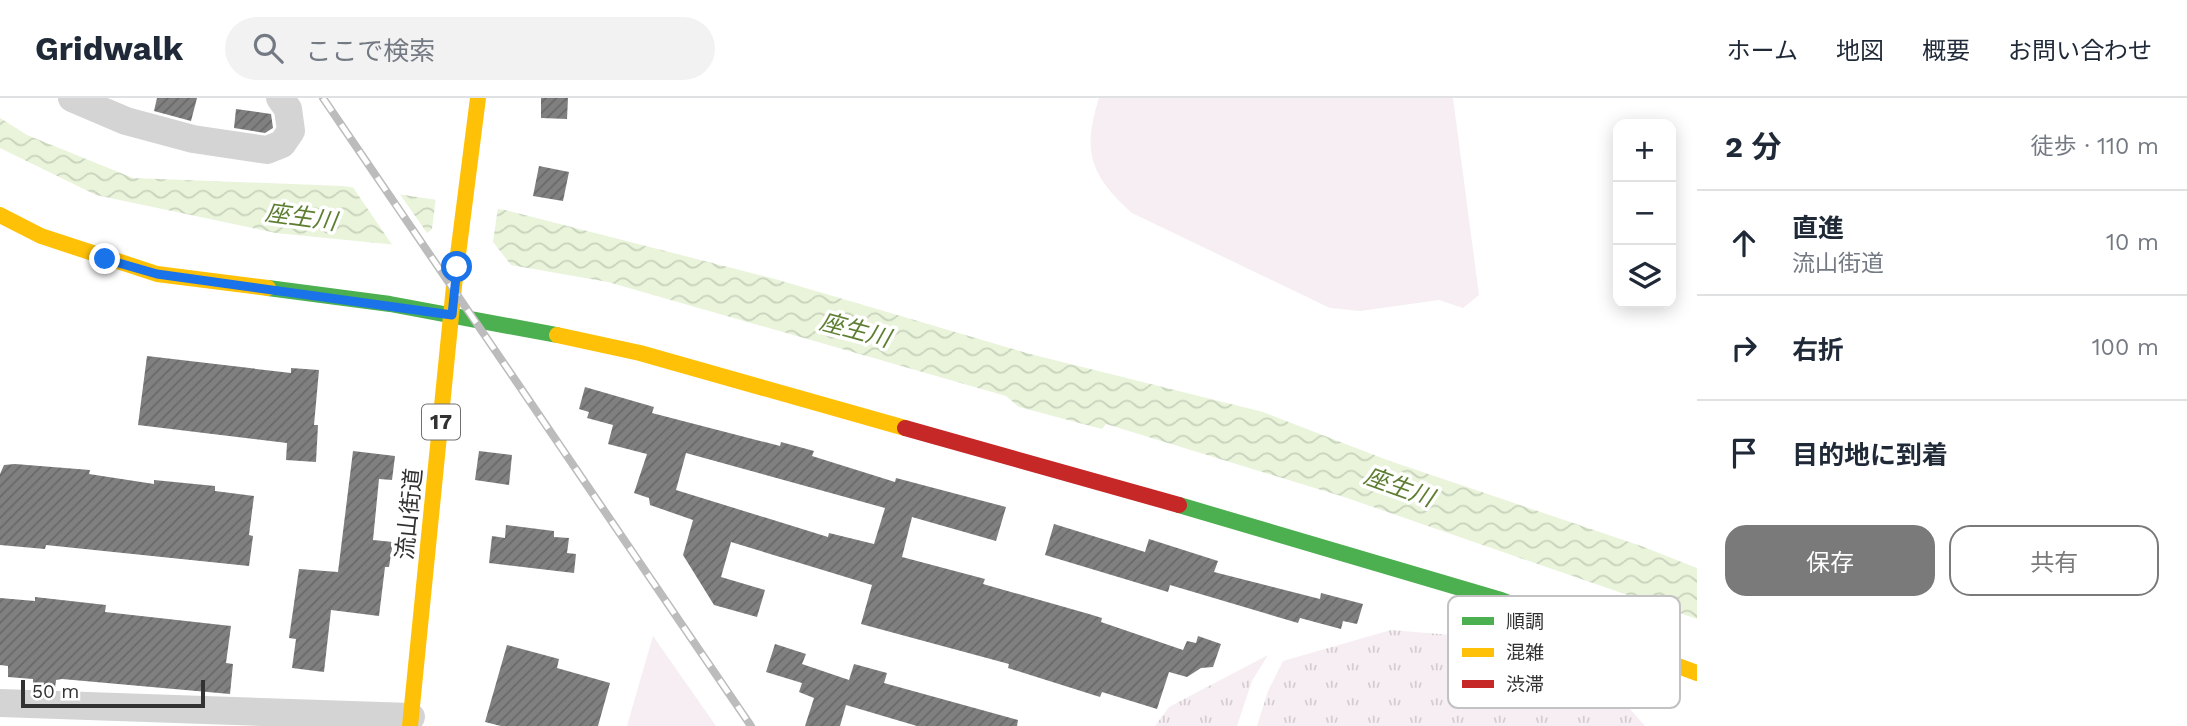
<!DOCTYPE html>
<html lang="ja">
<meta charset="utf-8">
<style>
body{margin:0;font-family:"Work Sans","Noto Sans JP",sans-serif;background:#f2f2f3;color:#1f2937}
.controls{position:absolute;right:21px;top:21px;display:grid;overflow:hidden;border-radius:14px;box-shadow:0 4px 18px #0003}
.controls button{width:63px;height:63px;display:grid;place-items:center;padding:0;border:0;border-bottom:2px solid #e0e1e3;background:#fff;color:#1f2937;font:35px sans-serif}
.scale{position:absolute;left:21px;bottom:18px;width:184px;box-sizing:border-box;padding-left:7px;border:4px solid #323232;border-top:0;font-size:19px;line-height:24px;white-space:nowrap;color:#323232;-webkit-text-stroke:5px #fff;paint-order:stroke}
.stop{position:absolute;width:21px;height:21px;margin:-16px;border:5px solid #1a73e8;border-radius:50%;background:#fff}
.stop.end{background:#1a73e8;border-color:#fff;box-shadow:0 2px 7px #0008}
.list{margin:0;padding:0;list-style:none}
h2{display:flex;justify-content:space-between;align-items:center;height:91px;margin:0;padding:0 28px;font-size:30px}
h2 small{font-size:23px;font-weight:400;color:#747a83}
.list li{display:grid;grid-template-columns:46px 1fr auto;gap:21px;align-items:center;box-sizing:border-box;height:105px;padding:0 28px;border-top:2px solid #e0e1e3}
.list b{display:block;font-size:26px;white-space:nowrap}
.list p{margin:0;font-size:23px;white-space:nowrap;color:#747a83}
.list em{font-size:23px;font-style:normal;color:#747a83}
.actions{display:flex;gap:14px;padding:21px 28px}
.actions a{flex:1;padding:16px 0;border:2px solid #7a7a7a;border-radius:21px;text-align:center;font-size:24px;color:#7a7a7a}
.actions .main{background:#7a7a7a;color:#fff}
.icon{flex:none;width:38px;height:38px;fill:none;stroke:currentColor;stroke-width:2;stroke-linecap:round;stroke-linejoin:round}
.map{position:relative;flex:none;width:1697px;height:628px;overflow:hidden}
header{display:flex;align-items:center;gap:42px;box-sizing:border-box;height:98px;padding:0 35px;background:#fff;border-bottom:2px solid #e0e1e3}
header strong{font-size:33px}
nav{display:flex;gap:38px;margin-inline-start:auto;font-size:24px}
.search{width:490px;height:63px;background:#f2f2f3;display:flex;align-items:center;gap:18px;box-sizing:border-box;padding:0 24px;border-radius:38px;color:#747a83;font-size:26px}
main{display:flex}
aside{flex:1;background:#fff}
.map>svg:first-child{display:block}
.grass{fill:url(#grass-tufts)}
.green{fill:#f6eef2}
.water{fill:url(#water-waves)}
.pier{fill:#fff}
.building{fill:url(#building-hatch);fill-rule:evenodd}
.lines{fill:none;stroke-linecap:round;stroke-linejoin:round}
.street{stroke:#d4d4d4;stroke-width:28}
.fast{stroke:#4caf50;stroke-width:16}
.slow{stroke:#ffc107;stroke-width:16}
.jam{stroke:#c62828;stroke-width:16}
.rail-casing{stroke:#bcbcbc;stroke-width:8}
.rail{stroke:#fff;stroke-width:5;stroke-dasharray:16;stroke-linecap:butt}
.route{stroke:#1a73e8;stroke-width:9}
.labels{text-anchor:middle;stroke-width:7;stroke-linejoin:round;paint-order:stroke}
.shield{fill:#fff;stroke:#707070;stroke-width:2}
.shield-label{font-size:21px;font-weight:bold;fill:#323232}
.street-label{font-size:23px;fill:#323232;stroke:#fff}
.water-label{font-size:24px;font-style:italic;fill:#5e7f32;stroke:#fff}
.key{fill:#fff;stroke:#c2c2c2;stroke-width:2}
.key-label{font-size:19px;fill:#323232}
</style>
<header>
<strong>Gridwalk</strong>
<div class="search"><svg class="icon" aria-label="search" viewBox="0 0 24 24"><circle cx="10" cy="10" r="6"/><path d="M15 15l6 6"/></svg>ここで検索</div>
<nav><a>ホーム</a><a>地図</a><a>概要</a><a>お問い合わせ</a></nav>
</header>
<main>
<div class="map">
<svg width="1697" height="628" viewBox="0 0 1697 628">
<defs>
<pattern id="grass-tufts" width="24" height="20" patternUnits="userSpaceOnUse" patternTransform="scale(1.75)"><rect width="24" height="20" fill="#f6eef2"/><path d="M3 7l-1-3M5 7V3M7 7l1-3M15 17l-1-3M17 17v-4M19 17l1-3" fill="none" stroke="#d3cdd0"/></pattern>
<pattern id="water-waves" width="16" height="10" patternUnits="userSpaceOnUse" patternTransform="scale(1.75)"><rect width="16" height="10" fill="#e9f4db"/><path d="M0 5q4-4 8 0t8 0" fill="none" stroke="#c8d2bc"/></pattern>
<pattern id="building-hatch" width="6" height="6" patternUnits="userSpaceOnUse" patternTransform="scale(1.75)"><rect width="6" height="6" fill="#808080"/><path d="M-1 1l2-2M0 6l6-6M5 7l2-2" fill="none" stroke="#696969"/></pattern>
</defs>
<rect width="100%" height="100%" fill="#fff"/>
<!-- grass -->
<g class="grass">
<polygon points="1391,532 1512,542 1594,570 1645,628 1257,628 1268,593 1283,563"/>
<polygon points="1268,557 1252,583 1237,628 1155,628 1169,609"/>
</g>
<!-- green -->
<g class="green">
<path d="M1099 0H1453L1479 197 1463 210 1439 202 1360 213 1330 210 1132 115C1090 77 1082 54 1099 0Z"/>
<polygon points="653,538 716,628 627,628"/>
</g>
<!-- water -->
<polygon class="water" points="0,20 27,37 133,80 343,88 505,112 775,181 1030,256 1263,314 1387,362 1641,448 1697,470 1697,521 1344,399 1106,326 1102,331 1019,309 1006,298 608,184 397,147 276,135 96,97 0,50"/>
<!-- pier -->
<polygon class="pier" points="350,85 397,92 427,135 432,131 436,99 498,109 493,144 515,172 395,151"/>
<!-- building -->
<g class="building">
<polygon points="157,0 197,0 191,23 154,13"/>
<polygon points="541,0 568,0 567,21 541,20"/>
<polygon points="236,11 271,16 273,30 265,35 234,30"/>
<polygon points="539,68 569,74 563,103 533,98"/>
<polygon points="147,258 291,275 291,270 319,272 314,327 318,327 316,364 286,362 287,345 138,327"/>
<path d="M585 289 654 309 652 315 780 348 781 344 814 353 812 358 895 384 896 380 1006 409 996 443 912 419 902 459 985 481 983 486 1089 516 1102 520 1101 524 1183 552 1187 543 1196 545 1198 538 1221 546 1213 569 1201 570 1187 579 1169 574 1157 611 1102 594 1100 599 1008 570 1009 566 861 526 872 487 731 444 721 479 765 492 757 519 714 507 683 457 693 422 650 407 649 400 634 395 647 356 608 346 613 327 587 320 589 314 579 311ZM686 355 885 410 874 446 829 435 828 439 676 392Z"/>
<polygon points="353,353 395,358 392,382 379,381 373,442 393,444 389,469 385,469 379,518 331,512 324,574 292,570 296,541 289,540 299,471 338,474"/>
<polygon points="479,353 512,357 509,387 475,382"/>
<polygon points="15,366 90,372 89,376 154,386 154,382 215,388 215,393 254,398 249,437 253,438 249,468 46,447 45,451 0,447 0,376 4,367"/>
<polygon points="1054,426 1145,454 1149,441 1218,463 1214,474 1320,501 1321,495 1363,506 1357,526 1343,523 1341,531 1300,520 1298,525 1170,487 1168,494 1045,457"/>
<polygon points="506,427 554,433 554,439 569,440 567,455 576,456 574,475 489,465 492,438 505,440"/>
<polygon points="35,499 106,507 105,514 231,528 226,565 233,566 230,596 62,581 56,582 55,590 33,589 33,581 8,579 8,568 0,567 0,500 35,503"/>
<polygon points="775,546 806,556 802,566 849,582 854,566 887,575 884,585 1018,622 1017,628 917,628 846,607 840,628 805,628 814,600 799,594 802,585 766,574"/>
<polygon points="507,547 559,561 557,570 610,585 598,628 501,628 485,624"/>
</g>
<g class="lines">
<!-- street -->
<g class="street">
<polyline points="72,0 126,23 193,41 267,52 282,46 291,33 288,11 280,0"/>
<polyline points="0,605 411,619"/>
</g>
<!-- fast -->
<g class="fast">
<polyline points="268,190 390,206 557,237"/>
<polyline points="1179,407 1501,502 1572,529"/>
</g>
<!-- slow -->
<g class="slow">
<polyline points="0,117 41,138 157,176 268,190"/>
<polyline points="557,237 640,255 905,330"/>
<polyline points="1572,529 1697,575"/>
<polyline points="410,628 454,188 478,0"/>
</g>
<!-- jam -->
<polyline class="jam" points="905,330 1179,407"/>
<!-- rail casing -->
<g class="rail-casing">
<polyline id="rail" points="323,0 751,628"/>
</g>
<!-- rail -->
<use href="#rail" class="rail"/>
</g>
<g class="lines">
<!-- route -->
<polyline class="route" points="105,161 157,176 452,217 457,169"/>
</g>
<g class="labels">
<!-- shield labels -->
<rect class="shield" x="422" y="306.5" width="38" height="35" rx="5"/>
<g class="shield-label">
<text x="441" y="331">17</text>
</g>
<!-- street labels -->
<g class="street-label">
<text transform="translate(409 416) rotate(-84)" y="8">流山街道</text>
</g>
<!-- water labels -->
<g class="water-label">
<text transform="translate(301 119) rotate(8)" y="8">座生川</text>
<text transform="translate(855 232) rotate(15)" y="8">座生川</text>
<text transform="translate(1399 389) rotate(20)" y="8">座生川</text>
</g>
</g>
<!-- legend -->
<rect x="1448" y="498" width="232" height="112" rx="10" class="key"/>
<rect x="1462" y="519" width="32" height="8" fill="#4caf50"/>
<rect x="1462" y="550" width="32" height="9" fill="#ffc107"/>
<rect x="1462" y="582" width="32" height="8" fill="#c62828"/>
<g class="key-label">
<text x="1506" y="530">順調</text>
<text x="1506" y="561">混雑</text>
<text x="1506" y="593">渋滞</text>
</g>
</svg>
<div class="controls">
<button>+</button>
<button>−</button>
<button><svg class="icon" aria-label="layers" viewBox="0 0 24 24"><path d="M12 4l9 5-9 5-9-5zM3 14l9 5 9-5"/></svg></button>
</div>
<div class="scale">50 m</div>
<div class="stop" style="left:457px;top:169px"></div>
<div class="stop end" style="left:105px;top:161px"></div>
</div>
<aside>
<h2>2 分<small>徒歩 · 110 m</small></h2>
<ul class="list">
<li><svg class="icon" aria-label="ahead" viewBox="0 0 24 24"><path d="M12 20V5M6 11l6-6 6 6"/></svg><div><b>直進</b><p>流山街道</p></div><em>10 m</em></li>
<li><svg class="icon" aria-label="right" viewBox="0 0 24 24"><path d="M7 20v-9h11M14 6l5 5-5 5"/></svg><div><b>右折</b></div><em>100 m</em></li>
<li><svg class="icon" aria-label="arrive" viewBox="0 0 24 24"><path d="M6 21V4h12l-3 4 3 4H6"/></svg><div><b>目的地に到着</b></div></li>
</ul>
<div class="actions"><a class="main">保存</a><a>共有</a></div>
</aside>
</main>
